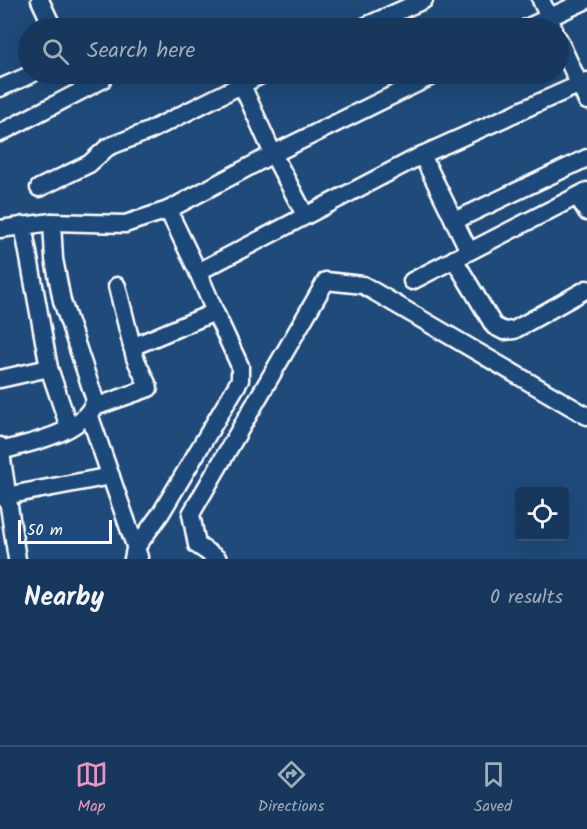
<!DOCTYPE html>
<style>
body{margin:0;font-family:Kalam,sans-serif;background:#244365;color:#f1f3f6}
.controls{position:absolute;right:18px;bottom:18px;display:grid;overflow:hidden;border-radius:6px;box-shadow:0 6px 24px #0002}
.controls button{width:54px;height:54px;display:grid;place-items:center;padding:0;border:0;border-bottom:2px solid #365272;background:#17385c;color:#f1f3f6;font:30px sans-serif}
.scale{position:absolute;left:18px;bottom:15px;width:94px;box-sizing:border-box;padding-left:6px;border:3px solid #fff;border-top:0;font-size:16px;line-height:21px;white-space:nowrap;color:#fff;-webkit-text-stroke:4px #1f4a7a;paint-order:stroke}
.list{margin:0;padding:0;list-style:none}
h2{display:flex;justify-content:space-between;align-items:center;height:78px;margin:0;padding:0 24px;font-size:26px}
h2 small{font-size:20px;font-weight:400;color:#9eacbb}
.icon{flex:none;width:33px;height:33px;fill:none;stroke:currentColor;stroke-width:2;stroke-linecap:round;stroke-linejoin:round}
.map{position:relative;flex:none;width:587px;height:559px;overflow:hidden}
.search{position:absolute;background:#17385c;box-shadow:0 6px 24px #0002;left:18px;right:18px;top:18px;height:66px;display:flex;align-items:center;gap:15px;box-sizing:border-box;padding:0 21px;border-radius:33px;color:#9eacbb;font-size:22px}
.sheet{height:186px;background:#17385c}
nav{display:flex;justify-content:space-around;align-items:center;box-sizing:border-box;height:84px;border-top:2px solid #365272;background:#17385c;font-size:16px;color:#9eacbb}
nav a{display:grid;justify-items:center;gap:3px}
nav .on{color:#e797bd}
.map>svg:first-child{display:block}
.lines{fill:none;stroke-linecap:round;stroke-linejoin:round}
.minor-casing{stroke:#fff;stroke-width:21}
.minor{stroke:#1f4a7a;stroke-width:16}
</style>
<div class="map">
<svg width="587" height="559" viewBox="0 0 587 559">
<rect width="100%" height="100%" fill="#1f4a7a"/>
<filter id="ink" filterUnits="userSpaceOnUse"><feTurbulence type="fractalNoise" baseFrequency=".0167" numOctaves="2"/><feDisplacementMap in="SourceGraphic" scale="12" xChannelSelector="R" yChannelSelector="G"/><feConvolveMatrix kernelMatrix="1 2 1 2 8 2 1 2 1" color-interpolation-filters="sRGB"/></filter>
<g filter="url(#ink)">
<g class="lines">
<!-- minor casing -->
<g class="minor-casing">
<g id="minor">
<polyline points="40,0 53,28"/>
<polyline points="541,0 553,27"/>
<polyline points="361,28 424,0"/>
<polyline points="526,28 587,0"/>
<polyline points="558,38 587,101"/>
<polyline points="0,88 32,74"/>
<polyline points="0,133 102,80"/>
<polyline points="422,155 469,251"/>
<polyline points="39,188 89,164 108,147 149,131 263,74"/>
<polyline points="578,197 587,212"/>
<polyline points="168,210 198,272 422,155 587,81"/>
<polyline points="305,215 273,154 436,74"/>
<polyline points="454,221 587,158"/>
<polyline points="23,225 49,368 69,427"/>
<polyline points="0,229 52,222 125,224 168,210 273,154 237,74"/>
<polyline points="454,259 494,326 504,331 514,330 587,289"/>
<polyline points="412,281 587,191"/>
<polyline points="132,347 215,312 198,272"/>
<polyline points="0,379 49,368"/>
<polyline points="92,408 149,388 135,358 117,286"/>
<polyline points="89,414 139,557"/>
<polyline points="0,446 17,559"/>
<path d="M1 451C32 442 83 434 95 400L62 301 54 259 52 222"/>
<polyline points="0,497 111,476"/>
<polyline points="133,559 135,549 161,513 240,380 240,366 215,312"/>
<polyline points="218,559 197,545 191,514 326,281 363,285 587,416"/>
</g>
</g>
<!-- minor -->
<use href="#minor" class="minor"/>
</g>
</g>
</svg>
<div class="controls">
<button><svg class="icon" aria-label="locate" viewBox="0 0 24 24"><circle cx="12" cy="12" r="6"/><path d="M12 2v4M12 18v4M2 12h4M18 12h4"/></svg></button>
</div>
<div class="scale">50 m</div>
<div class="search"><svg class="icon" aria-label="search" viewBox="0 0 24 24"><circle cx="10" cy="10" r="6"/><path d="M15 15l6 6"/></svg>Search here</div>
</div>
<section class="sheet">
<h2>Nearby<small>0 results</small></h2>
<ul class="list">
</ul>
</section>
<nav>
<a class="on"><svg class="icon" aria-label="map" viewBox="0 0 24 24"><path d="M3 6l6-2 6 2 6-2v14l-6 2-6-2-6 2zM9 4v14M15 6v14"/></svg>Map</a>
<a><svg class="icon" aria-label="directions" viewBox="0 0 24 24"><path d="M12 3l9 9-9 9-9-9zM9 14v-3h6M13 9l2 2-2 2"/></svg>Directions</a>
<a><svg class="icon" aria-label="saved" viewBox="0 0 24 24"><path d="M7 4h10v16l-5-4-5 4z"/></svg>Saved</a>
</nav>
